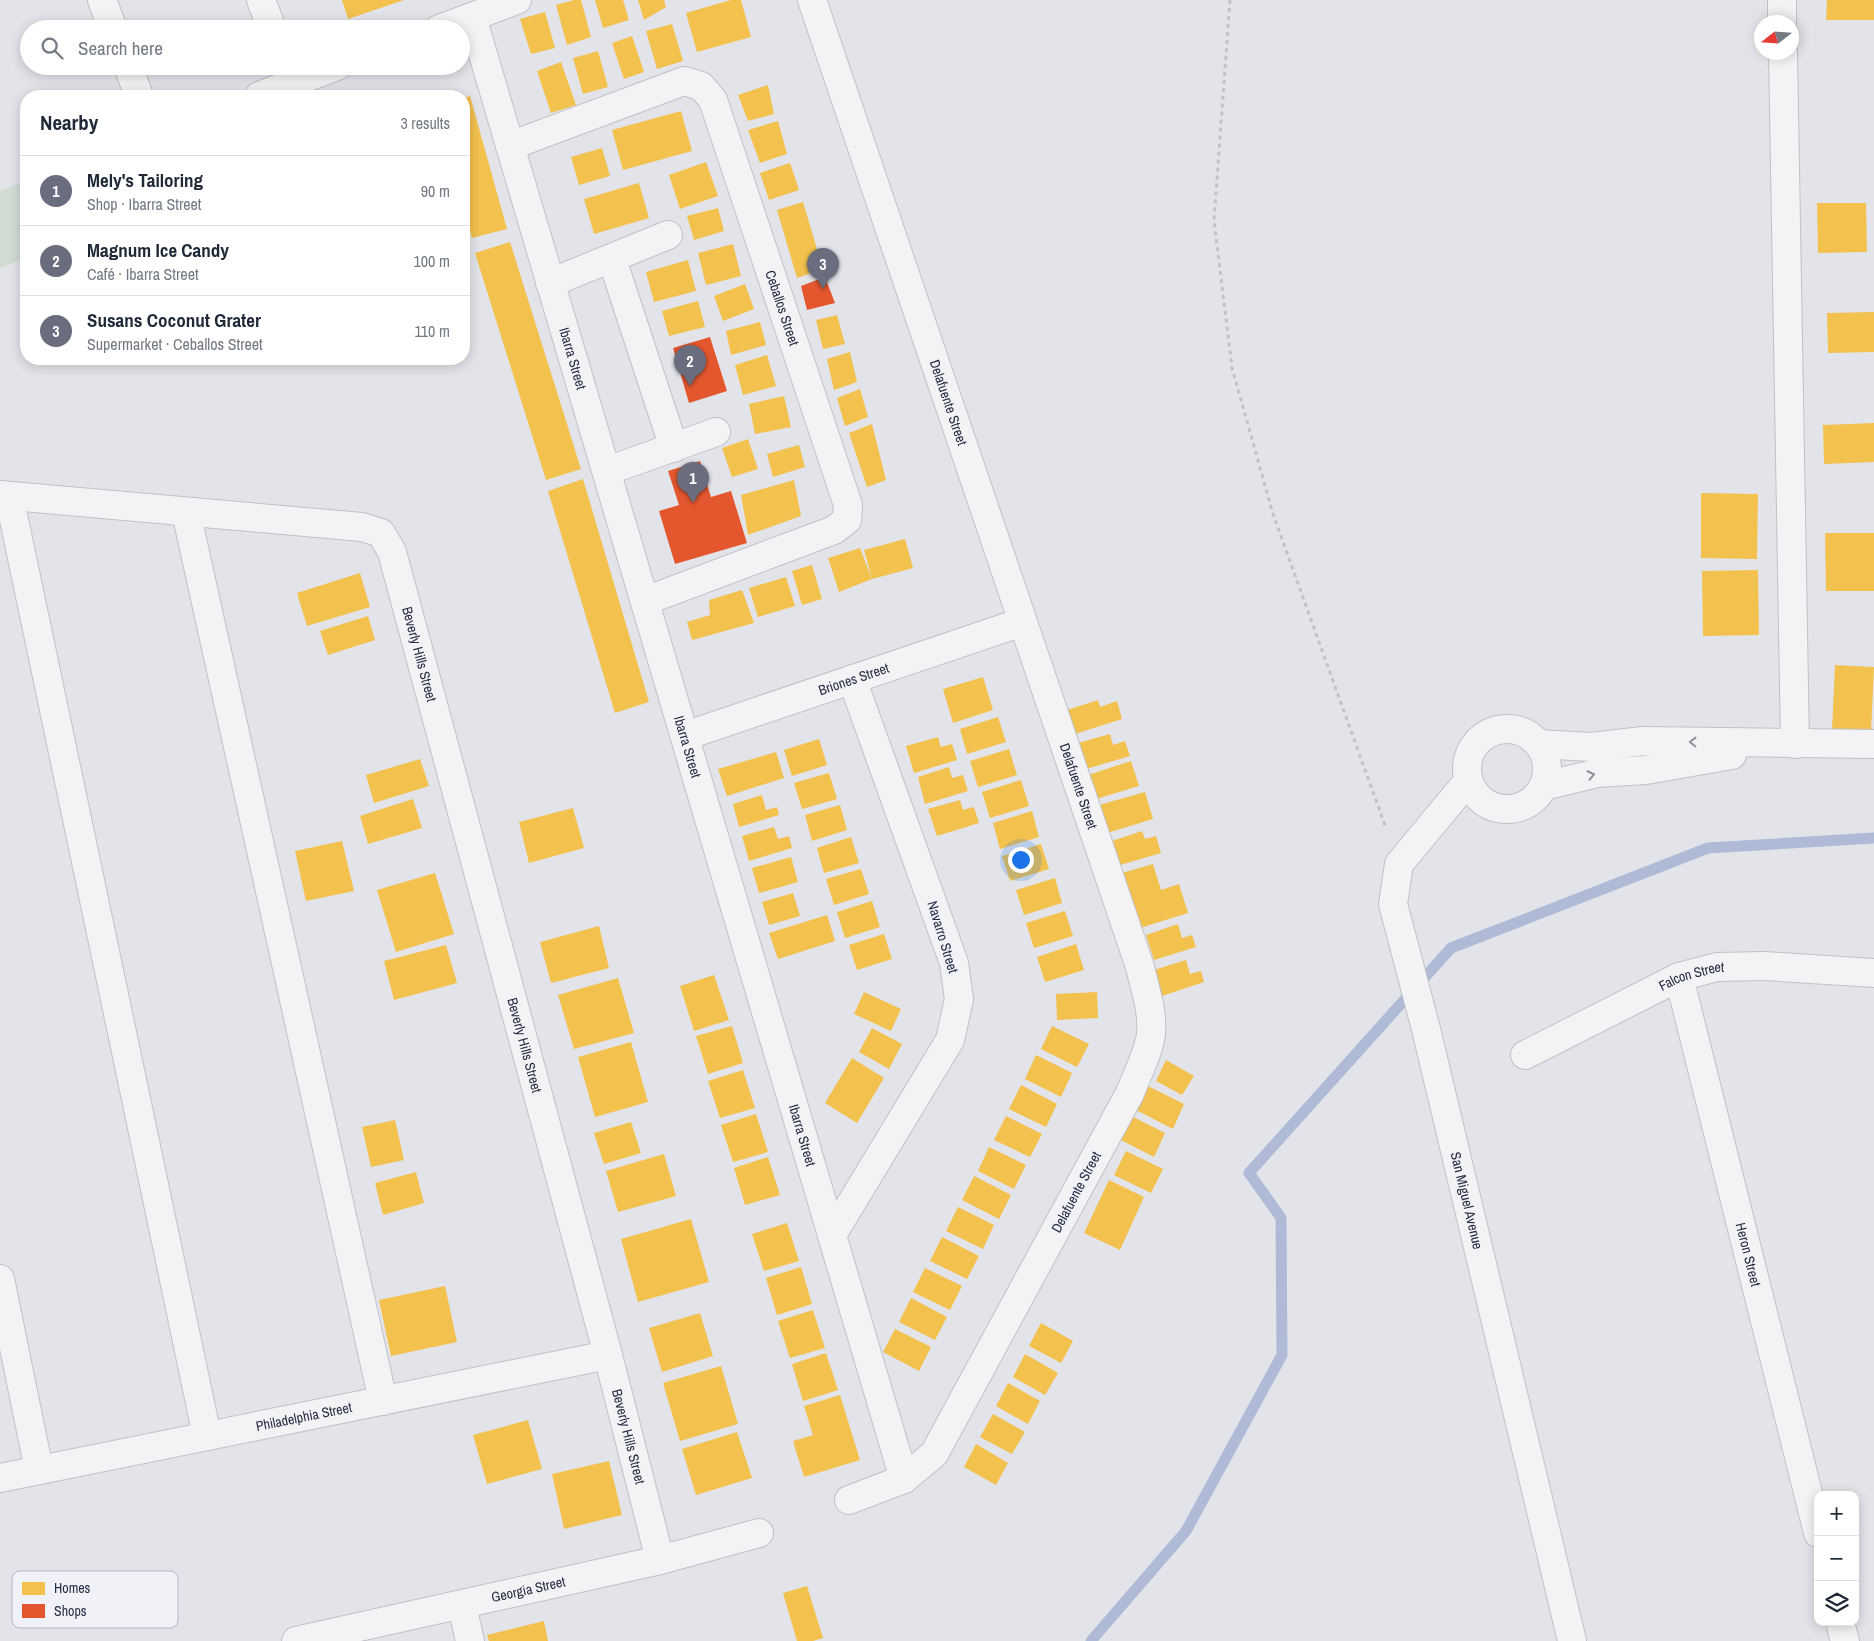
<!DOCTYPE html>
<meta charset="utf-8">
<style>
body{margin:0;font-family:"Archivo Narrow",sans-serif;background:#f2f2f3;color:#1f2937}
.controls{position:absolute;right:15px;bottom:15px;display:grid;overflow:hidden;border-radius:10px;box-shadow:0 2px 12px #0003}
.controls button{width:45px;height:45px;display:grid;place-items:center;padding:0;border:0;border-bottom:1px solid #e0e1e3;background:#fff;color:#1f2937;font:25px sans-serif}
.compass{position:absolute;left:1754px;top:15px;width:45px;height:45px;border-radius:50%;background:#fff;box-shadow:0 2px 12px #0003;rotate:253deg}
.you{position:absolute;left:1020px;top:859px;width:18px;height:18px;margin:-12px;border:4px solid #fff;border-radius:50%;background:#1a73e8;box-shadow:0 0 0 8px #1a73e833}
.badge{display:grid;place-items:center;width:32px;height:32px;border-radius:50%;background:#696d7e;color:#fff;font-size:16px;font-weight:700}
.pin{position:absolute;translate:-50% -41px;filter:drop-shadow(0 1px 2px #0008)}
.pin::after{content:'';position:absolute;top:26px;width:18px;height:15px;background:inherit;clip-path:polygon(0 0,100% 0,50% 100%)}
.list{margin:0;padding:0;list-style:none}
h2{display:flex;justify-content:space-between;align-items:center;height:65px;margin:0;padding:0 20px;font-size:21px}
h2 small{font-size:16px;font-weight:400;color:#747a83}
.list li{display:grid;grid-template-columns:32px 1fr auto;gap:15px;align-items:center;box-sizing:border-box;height:70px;padding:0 20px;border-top:1px solid #e0e1e3}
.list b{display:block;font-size:19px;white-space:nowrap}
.list p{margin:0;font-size:16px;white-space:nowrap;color:#747a83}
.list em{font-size:16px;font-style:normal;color:#747a83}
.icon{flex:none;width:28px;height:28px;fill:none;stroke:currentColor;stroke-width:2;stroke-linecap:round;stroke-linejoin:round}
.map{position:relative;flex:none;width:1874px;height:1641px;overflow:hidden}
.search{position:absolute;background:#fff;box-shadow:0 2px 12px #0003;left:20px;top:20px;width:450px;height:55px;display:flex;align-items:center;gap:12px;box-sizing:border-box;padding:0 18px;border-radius:28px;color:#747a83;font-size:19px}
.panel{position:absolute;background:#fff;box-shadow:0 2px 12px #0003;left:20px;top:90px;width:450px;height:275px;border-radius:20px}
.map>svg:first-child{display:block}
.green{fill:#d1dcd3}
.homes{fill:#f2c14e}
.shops{fill:#e4572e}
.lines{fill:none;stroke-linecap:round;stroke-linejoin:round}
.stream{stroke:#afbbd6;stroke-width:11}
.minor-casing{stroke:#c0c1c7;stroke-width:30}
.path{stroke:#c1c3c9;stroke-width:3;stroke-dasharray:4 4;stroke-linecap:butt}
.minor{stroke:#f3f3f5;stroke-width:28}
.oneway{stroke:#8d909c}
.labels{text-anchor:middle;stroke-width:5;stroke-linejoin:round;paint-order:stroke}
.street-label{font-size:14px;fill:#272d44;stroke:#f1f2f8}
.key{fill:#f1f2f8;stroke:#b4b7c2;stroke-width:1}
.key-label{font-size:14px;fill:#272d44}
</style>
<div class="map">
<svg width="1874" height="1641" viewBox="0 0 1874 1641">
<rect width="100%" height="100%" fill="#e3e4e9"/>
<!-- green -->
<polygon class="green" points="26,181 26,258 0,268 0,191"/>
<!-- homes -->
<g class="homes">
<polygon points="342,0 404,0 348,19"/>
<polygon points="574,0 581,0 591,37 567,45 556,5"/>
<polygon points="595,0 623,0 629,20 603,28"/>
<polygon points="638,0 664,0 666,7 644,20"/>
<polygon points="731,0 741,0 751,37 697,52 686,13"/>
<polygon points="1827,0 1874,0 1874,20 1826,20"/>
<polygon points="545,12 555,48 531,54 520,19"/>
<polygon points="672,24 683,61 657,69 646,31"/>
<polygon points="632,36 644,72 624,79 612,43"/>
<polygon points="598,51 608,87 583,94 573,58"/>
<polygon points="561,62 576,105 551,113 537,71"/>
<polygon points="768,85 774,114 748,121 738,95"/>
<polygon points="470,96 507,229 472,238 464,209 464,98"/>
<polygon points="681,111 692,151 623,170 612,130"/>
<polygon points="778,121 787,154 760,163 748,130"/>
<polygon points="602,148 610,176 579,185 571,157"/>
<polygon points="706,162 718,196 680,209 669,175"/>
<polygon points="790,163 799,190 769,200 760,173"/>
<polygon points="639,183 649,218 594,234 584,199"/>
<polygon points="803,202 823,269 797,278 777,210"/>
<polygon points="1817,203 1866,203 1867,252 1818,253"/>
<polygon points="718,208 724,231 694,240 687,216"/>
<polygon points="510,242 581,469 546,480 475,253"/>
<polygon points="733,244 741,276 706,285 698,253"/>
<polygon points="688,260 696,291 654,302 646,272"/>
<polygon points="745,284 754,309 723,321 714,296"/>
<polygon points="698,301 705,327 669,336 662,311"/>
<polygon points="1874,312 1874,352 1828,353 1827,313"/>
<polygon points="837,315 845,344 823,349 816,320"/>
<polygon points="760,322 766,345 731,355 726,331"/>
<polygon points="850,352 857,382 834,390 827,359"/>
<polygon points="767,355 776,386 743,395 735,365"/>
<polygon points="860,389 868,417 845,426 837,398"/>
<polygon points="784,396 791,427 755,434 749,404"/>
<polygon points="1874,423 1874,462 1824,464 1823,425"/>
<polygon points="872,424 886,480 867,487 849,433"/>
<polygon points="748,439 758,469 732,477 722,448"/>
<polygon points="799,445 805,467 773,477 767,454"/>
<polygon points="583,479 649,702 615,713 548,491"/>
<polygon points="794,480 801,516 748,535 741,495"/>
<polygon points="1701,493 1758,494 1757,559 1701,558"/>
<polygon points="1825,533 1874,533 1874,591 1826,591"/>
<polygon points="905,539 913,568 872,579 839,592 828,558 860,548 872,579 864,550"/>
<polygon points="812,565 822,599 802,605 792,571"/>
<polygon points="1758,570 1759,635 1703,636 1702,571"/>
<polygon points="360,573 370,607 307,626 297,593"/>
<polygon points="786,577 795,606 758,617 749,588"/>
<polygon points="742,590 754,623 692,640 687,622 710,615 709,600"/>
<polygon points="368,616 375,640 328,655 320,631"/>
<polygon points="1835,665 1874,667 1871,732 1832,730"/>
<polygon points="983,677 993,710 953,723 943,689"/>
<polygon points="1098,700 1100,707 1117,701 1122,719 1075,734 1067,710"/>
<polygon points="998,717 1006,742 967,754 960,729"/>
<polygon points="1110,734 1113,745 1125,741 1130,756 1086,769 1078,743"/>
<polygon points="938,737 941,747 952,744 957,760 914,773 906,746"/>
<polygon points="819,739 827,765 792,776 784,750"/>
<polygon points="1009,749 1017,775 978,787 970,761"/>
<polygon points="776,752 784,778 727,796 718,769"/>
<polygon points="420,759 429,786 374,803 366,775"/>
<polygon points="1131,761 1139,786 1096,799 1088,775"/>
<polygon points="949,767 952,778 963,775 968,791 925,804 918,777"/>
<polygon points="829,773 837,799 802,809 794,783"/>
<polygon points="1021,780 1029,806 990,818 982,792"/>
<polygon points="1145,792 1153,819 1107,833 1099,805"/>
<polygon points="762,795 766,810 777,807 779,815 739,827 733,804"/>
<polygon points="413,799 422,828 368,844 360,816"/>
<polygon points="960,800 963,810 974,807 979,823 937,836 928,809"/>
<polygon points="840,805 847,830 812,841 805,815"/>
<polygon points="573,808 584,848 529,863 519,822"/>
<polygon points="1032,811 1039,837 1000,849 993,823"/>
<polygon points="774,827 778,839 789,836 792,848 749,861 742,836"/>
<polygon points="1142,831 1145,839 1156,836 1161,853 1120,865 1112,841"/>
<polygon points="851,837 859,863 824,873 817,848"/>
<polygon points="342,841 354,891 306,901 295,851"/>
<polygon points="1041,844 1049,869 1010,881 1002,856"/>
<polygon points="791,857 798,882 759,893 752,868"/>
<polygon points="1153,864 1161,890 1179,884 1188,913 1140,928 1122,873"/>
<polygon points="861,869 869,894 834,905 826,879"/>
<polygon points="435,873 454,934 396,952 377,890"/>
<polygon points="1055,878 1062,903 1024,915 1016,890"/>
<polygon points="793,893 800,916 769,925 762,902"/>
<polygon points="872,901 880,927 845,938 837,912"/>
<polygon points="1065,911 1073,936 1034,948 1026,923"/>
<polygon points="827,915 835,941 778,959 769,933"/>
<polygon points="1178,924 1182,938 1192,935 1196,947 1154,960 1146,935"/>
<polygon points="599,926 609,968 551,983 540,942"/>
<polygon points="884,934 892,959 857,970 849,945"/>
<polygon points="1076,944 1084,970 1045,982 1037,957"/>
<polygon points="446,945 457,983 394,1000 384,961"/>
<polygon points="1186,960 1190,974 1201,971 1204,982 1162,996 1154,970"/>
<polygon points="714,975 729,1020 694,1031 680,986"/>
<polygon points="618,978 634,1033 574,1049 558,995"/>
<polygon points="864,992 901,1009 891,1031 854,1014"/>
<polygon points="1097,992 1098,1018 1057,1020 1056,994"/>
<polygon points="732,1026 743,1063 708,1074 696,1036"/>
<polygon points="1052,1026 1089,1044 1077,1067 1041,1049"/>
<polygon points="872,1028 902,1044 889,1069 859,1052"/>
<polygon points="631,1042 648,1102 595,1117 578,1057"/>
<polygon points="1036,1055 1072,1073 1061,1097 1025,1079"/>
<polygon points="852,1058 884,1078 857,1123 825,1103"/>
<polygon points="1166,1060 1194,1076 1182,1095 1156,1081"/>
<polygon points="743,1070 755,1108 720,1118 708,1081"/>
<polygon points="1021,1085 1057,1104 1046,1127 1009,1109"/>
<polygon points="1148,1086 1184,1104 1173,1129 1136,1110"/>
<polygon points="756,1114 768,1152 733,1162 721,1125"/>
<polygon points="1129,1115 1165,1133 1154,1157 1117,1138"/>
<polygon points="1006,1116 1042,1134 1030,1157 994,1140"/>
<polygon points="395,1120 404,1160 371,1167 362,1127"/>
<polygon points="631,1122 641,1153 604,1164 594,1133"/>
<polygon points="989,1147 1026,1165 1014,1189 978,1171"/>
<polygon points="1126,1151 1163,1169 1151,1193 1114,1175"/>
<polygon points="664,1154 676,1196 618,1212 606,1171"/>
<polygon points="768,1157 780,1195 745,1205 734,1168"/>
<polygon points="416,1172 424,1203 383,1215 375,1183"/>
<polygon points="974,1176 1011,1195 999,1219 962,1200"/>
<polygon points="1109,1180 1144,1197 1120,1250 1084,1233"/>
<polygon points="958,1207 994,1225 983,1249 946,1231"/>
<polygon points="691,1219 709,1282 638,1302 621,1239"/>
<polygon points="787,1223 799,1261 764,1271 752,1234"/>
<polygon points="942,1237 979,1256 967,1279 930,1261"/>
<polygon points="801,1267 812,1304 777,1315 766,1278"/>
<polygon points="925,1268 962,1286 950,1310 913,1292"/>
<polygon points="445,1286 457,1342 391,1356 379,1300"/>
<polygon points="911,1298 947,1317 935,1340 899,1322"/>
<polygon points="813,1310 825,1348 790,1358 778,1321"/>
<polygon points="700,1313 713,1356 662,1372 649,1328"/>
<polygon points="1041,1323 1073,1341 1061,1363 1029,1346"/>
<polygon points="895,1329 931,1347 919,1371 883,1352"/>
<polygon points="826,1353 838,1390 803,1401 792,1364"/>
<polygon points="1025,1354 1058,1373 1045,1395 1013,1377"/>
<polygon points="721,1366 738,1424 680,1441 663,1383"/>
<polygon points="1008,1383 1040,1401 1028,1424 996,1406"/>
<polygon points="840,1395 860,1460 804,1477 793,1441 813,1435 804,1406"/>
<polygon points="993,1414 1025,1432 1012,1454 980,1437"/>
<polygon points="528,1420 542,1469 487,1484 473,1435"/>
<polygon points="737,1432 752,1478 696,1495 682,1449"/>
<polygon points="976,1444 1008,1463 996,1485 964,1467"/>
<polygon points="609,1461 622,1515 564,1529 552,1474"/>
<polygon points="807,1586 823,1638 813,1641 797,1641 783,1593"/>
<polygon points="544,1621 548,1641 489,1641 487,1635"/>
</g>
<!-- shops -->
<g class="shops">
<polygon points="825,277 835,303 807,310 801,286"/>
<polygon points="710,337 727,391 689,403 673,348"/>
<polygon points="700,461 711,497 731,491 747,543 675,564 659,511 679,505 668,471"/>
</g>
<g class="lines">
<!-- stream -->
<polyline class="stream" points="1091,1641 1186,1531 1282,1355 1281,1218 1249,1173 1451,948 1708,848 1874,838"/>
<!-- minor casing -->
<g class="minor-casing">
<g id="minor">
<polyline points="102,0 113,29"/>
<polyline points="261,0 272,29"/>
<path id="s1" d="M812 0 1140 967C1145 989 1153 1011 1151 1033 1150 1050 1136 1077 1130 1093L934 1454 904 1479 849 1500"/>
<polyline points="1782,0 1782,22"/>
<path id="s2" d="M472 17 904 1479"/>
<polyline points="439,29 517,0"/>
<polyline points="1783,52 1795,744"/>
<polyline points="128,66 139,96"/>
<polyline points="259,96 337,66"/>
<path id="s3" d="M510 146 684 81 701 86 713 100 848 505 847 520 834 530 645 601"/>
<polyline points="612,259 674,448"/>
<polyline points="550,283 668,235"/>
<polyline points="607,471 716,432"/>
<path id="s4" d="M0 495 362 527 381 533 392 552 608 1355 660 1560"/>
<polyline points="9,496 207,1436"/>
<polyline points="186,512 383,1401"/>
<circle cx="1507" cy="769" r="40"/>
<path id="s5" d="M685 736 1022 622"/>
<polyline points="1538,744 1591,747 1643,741 1874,744"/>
<path id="s6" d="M1468 781 1399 864 1393 904 1426 1029 1572 1641"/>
<polyline points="1544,786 1598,773 1646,770 1732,755"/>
<path id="s7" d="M1679 977 1818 1533"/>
<path id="s8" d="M1525 1055 1679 977 1717 967 1764 966 1874 973"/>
<polyline points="832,1235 950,1040 959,999 954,963 852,679"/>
<polyline points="0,1279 39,1470"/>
<path id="s9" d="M0 1478 608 1355"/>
<polyline points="462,1605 470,1641"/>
<polyline points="1840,1622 1845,1641"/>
<path id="s10" d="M296 1641 660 1560 759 1533"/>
</g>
</g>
<!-- path -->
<polyline class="path" points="1230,0 1214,220 1232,368 1273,514 1386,828"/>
<!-- minor -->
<use href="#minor" class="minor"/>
</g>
<!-- one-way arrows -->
<defs><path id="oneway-chevron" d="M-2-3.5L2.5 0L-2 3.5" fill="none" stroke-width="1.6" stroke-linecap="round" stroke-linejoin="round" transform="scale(1.25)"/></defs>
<g class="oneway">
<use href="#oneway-chevron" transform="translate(1693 742) rotate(-179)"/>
<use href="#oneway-chevron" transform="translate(1591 775) rotate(-12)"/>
</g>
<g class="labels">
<!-- street labels -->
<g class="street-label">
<text dy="5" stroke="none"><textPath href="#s3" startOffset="441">Ceballos Street</textPath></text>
<text dy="5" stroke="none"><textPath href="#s2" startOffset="356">Ibarra Street</textPath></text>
<text dy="5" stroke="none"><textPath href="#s1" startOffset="425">Delafuente Street</textPath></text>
<text dy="5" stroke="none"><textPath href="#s4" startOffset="511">Beverly Hills Street</textPath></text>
<text dy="5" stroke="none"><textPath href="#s5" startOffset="178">Briones Street</textPath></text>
<text dy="5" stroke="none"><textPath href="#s2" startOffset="761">Ibarra Street</textPath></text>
<text dy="5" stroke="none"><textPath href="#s1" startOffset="830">Delafuente Street</textPath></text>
<text transform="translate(943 937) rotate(73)" y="5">Navarro Street</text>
<text dy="5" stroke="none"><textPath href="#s8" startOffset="185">Falcon Street</textPath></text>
<text dy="5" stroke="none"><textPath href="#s4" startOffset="916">Beverly Hills Street</textPath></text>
<text dy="5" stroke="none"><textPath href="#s2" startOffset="1166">Ibarra Street</textPath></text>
<text transform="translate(1076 1192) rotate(-62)" y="5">Delafuente Street</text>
<text dy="5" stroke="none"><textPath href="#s6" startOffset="454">San Miguel Avenue</textPath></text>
<text dy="5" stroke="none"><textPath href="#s7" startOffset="286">Heron Street</textPath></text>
<text dy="5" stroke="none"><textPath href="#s9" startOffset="310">Philadelphia Street</textPath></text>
<text dy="5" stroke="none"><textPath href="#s4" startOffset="1321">Beverly Hills Street</textPath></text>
<text dy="5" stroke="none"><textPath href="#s10" startOffset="238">Georgia Street</textPath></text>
</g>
</g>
<!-- legend -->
<rect x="12" y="1571" width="166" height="57" rx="8" class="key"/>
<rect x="22" y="1582" width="23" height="13" fill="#f2c14e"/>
<rect x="22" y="1604" width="23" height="14" fill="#e4572e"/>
<g class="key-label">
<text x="54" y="1593">Homes</text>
<text x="54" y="1616">Shops</text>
</g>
</svg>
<div class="controls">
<button>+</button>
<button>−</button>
<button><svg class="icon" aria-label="layers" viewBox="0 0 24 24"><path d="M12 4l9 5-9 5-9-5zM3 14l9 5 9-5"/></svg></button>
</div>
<svg class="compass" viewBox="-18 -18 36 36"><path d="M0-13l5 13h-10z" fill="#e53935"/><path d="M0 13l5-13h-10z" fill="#747a83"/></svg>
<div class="you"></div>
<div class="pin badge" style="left:693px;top:503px">1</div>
<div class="pin badge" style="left:690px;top:386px">2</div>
<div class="pin badge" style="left:823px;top:289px">3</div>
<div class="search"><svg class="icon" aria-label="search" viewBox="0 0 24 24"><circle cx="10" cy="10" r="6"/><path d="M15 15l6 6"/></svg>Search here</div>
<section class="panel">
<h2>Nearby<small>3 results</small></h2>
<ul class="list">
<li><span class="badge">1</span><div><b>Mely's Tailoring</b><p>Shop · Ibarra Street</p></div><em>90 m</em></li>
<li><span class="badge">2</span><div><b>Magnum Ice Candy</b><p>Café · Ibarra Street</p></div><em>100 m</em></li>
<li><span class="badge">3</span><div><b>Susans Coconut Grater</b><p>Supermarket · Ceballos Street</p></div><em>110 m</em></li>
</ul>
</section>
</div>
